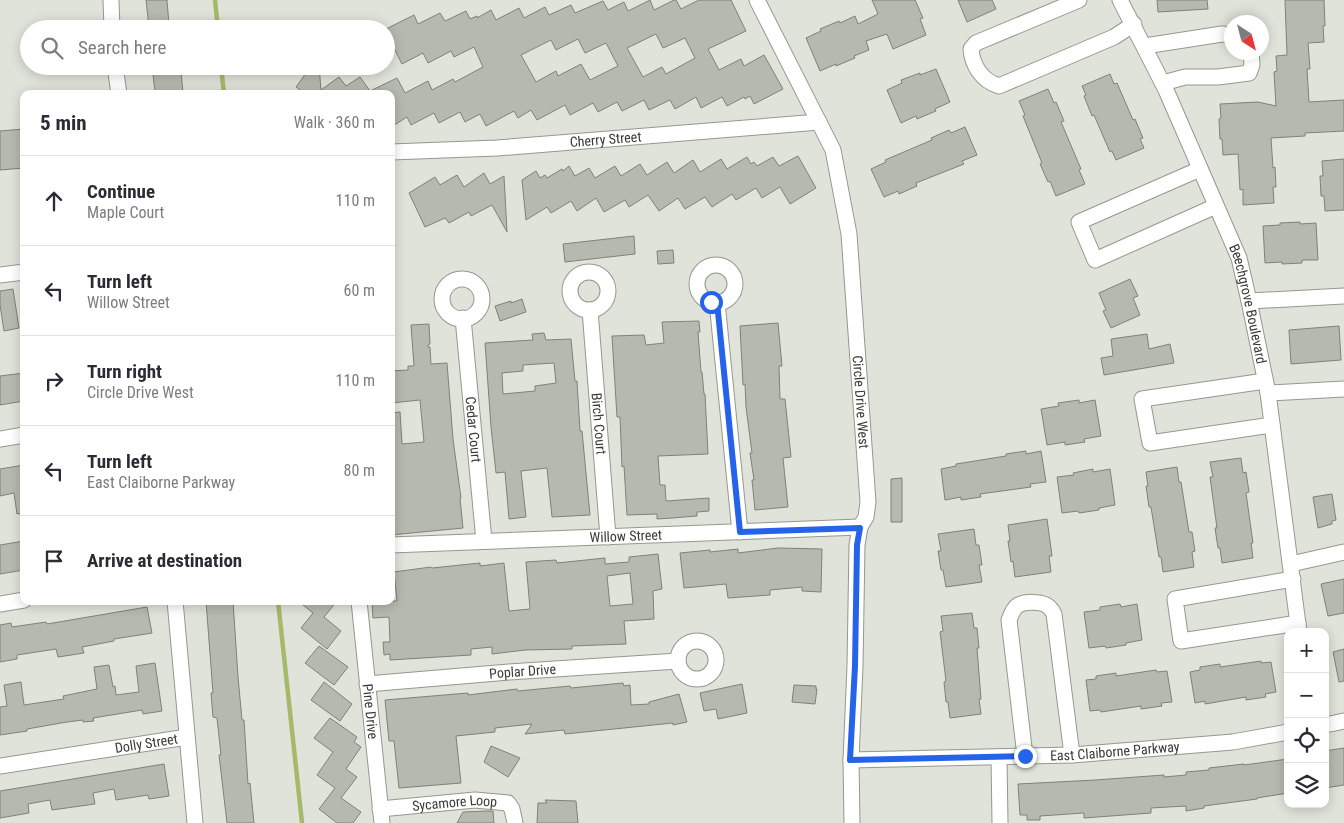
<!DOCTYPE html>
<meta charset="utf-8">
<style>
body{margin:0;font-family:"Roboto Condensed",sans-serif;background:#f2f2f3;color:#2b2b33}
.controls{position:absolute;right:15px;bottom:15px;display:grid;overflow:hidden;border-radius:10px;box-shadow:0 2px 12px #0003}
.controls button{width:45px;height:45px;display:grid;place-items:center;padding:0;border:0;border-bottom:1px solid #e1e1e2;background:#fff;color:#2b2b33;font:25px sans-serif}
.compass{position:absolute;left:1224px;top:15px;width:45px;height:45px;border-radius:50%;background:#fff;box-shadow:0 2px 12px #0003;rotate:144deg}
.stop{position:absolute;width:15px;height:15px;margin:-11px;border:4px solid #2563eb;border-radius:50%;background:#fff}
.stop.end{background:#2563eb;border-color:#fff;box-shadow:0 1px 5px #0008}
.list{margin:0;padding:0;list-style:none}
h2{display:flex;justify-content:space-between;align-items:center;height:65px;margin:0;padding:0 20px;font-size:21px}
h2 small{font-size:16px;font-weight:400;color:#7c7c81}
.list li{display:grid;grid-template-columns:32px 1fr auto;gap:15px;align-items:center;box-sizing:border-box;height:90px;padding:0 20px;border-top:1px solid #e1e1e2}
.list b{display:block;font-size:19px;white-space:nowrap}
.list p{margin:0;font-size:16px;white-space:nowrap;color:#7c7c81}
.list em{font-size:16px;font-style:normal;color:#7c7c81}
.icon{flex:none;width:28px;height:28px;fill:none;stroke:currentColor;stroke-width:2;stroke-linecap:round;stroke-linejoin:round}
.map{position:relative;flex:none;width:1344px;height:823px;overflow:hidden}
.search{position:absolute;background:#fff;box-shadow:0 2px 12px #0003;left:20px;top:20px;width:375px;height:55px;display:flex;align-items:center;gap:12px;box-sizing:border-box;padding:0 18px;border-radius:28px;color:#7c7c81;font-size:19px}
.panel{position:absolute;background:#fff;box-shadow:0 2px 12px #0003;left:20px;top:90px;width:375px;height:515px;border-radius:10px}
.map>svg:first-child{display:block}
.lines{fill:none;stroke-linecap:round;stroke-linejoin:round}
.stream{stroke:#a4ba6a;stroke-width:4.5}
.building{fill:#b6b9af;stroke:#7f8278;fill-rule:evenodd}
.minor-casing{stroke:#95988e;stroke-width:17}
.minor{stroke:#fff;stroke-width:15}
.route{stroke:#2563eb;stroke-width:6}
.labels{text-anchor:middle;stroke-width:4.5;stroke-linejoin:round;paint-order:stroke}
.street-label{font-size:14px;fill:#393a36;stroke:#edf0e6}
</style>
<div class="map">
<svg width="1344" height="823" viewBox="0 0 1344 823">
<rect width="100%" height="100%" fill="#e0e3d9"/>
<g class="lines">
<!-- stream -->
<g class="stream">
<polyline points="215,0 218,29"/>
<polyline points="221,66 224,94"/>
<polyline points="278,601 302,823"/>
</g>
</g>
<!-- building -->
<g class="building">
<polygon points="146,0 167,0 169,25 149,27"/>
<path d="M650 0 654 10 674 0H676L681 9 699 0H731L746 31 708 49 719 70 741 59 744 66 764 55 783 89 754 104 750 96 745 99 744 97 727 106 722 97 701 108 696 97 675 109 670 100 649 110 644 100 622 111 617 102 598 112 593 103 570 115 565 105 537 120 531 110 518 118 514 111 486 126 480 114 465 122 460 112 439 123 434 113 411 125 407 117 391 127V94H306L296 87 311 66H319L321 90 339 77 346 86 360 77 370 91 397 78 405 93 428 81 432 90 453 79 455 82 483 67 474 47 454 57 451 51 428 63 423 53 402 64 386 33V29L414 15 418 24 440 13 445 21 466 11 470 19 477 16V18L491 10 496 20 519 8 524 18 545 7 549 15 571 5 575 13 603 1 608 10 624 2 628 11ZM656 34 663 48 685 38 695 58 666 74 662 67 643 77 627 48ZM578 39 585 53 606 43 618 66 590 80 581 64 558 76 556 71 536 82 521 55 551 40 556 50Z"/>
<polygon points="872,0 915,0 923,18 920,19 926,35 893,49 887,34 866,41 869,50 854,56 855,58 836,66 836,64 820,71 806,38 821,31 820,29 839,21 840,23 855,16 858,24 878,14"/>
<polygon points="958,0 992,0 996,9 967,22"/>
<polygon points="1157,0 1207,0 1208,9 1158,12"/>
<polygon points="1285,0 1324,0 1325,26 1323,26 1324,42 1308,43 1310,69 1307,69 1309,102 1344,100 1344,131 1305,133 1305,136 1271,138 1273,168 1275,167 1276,187 1273,187 1274,203 1243,205 1243,189 1240,190 1238,154 1223,155 1222,139 1220,139 1219,119 1221,118 1220,104 1258,102 1276,106 1274,72 1277,71 1276,56 1287,55"/>
<polygon points="152,66 169,66 170,71 181,70 183,94 157,94 156,92 155,92"/>
<polygon points="936,69 950,102 935,109 936,111 917,119 916,116 901,123 887,90 902,83 901,80 920,73 920,75"/>
<polygon points="1110,74 1114,84 1117,83 1133,120 1135,119 1143,138 1140,139 1144,148 1116,160 1112,151 1110,152 1094,115 1092,116 1084,96 1086,95 1082,86"/>
<polygon points="1048,89 1054,103 1056,102 1064,121 1061,122 1081,169 1079,170 1085,184 1056,196 1050,181 1048,182 1040,164 1042,163 1023,116 1025,115 1019,101"/>
<polygon points="965,127 977,155 962,161 964,164 916,183 917,186 899,194 898,191 884,197 871,169 886,162 885,160 932,140 931,138 949,130 951,133"/>
<polygon points="24,129 24,168 0,170 0,131"/>
<polygon points="798,156 816,188 790,204 780,187 762,198 756,188 736,200 732,194 712,207 705,197 685,209 678,198 659,211 648,195 629,207 625,200 604,212 596,198 577,211 571,201 551,213 547,207 526,220 522,180 536,171 540,178 545,175 547,178 562,169 563,171 569,166 575,176 589,168 595,178 615,166 621,176 640,164 647,175 667,162 674,173 693,160 700,172 721,159 727,169 747,157 751,164 754,162 757,166 773,157 779,166"/>
<polygon points="1344,159 1344,210 1325,211 1324,196 1321,196 1320,176 1323,176 1322,161"/>
<polygon points="484,173 490,184 504,176 507,232 492,205 471,216 469,212 449,223 445,218 425,227 409,193 435,177 440,185 457,175 464,187"/>
<polygon points="1300,222 1300,224 1316,223 1318,260 1302,260 1302,263 1282,264 1282,262 1265,263 1263,226 1280,225 1280,223"/>
<polygon points="634,236 635,254 565,262 563,244"/>
<polygon points="673,250 674,263 658,264 657,251"/>
<polygon points="1130,279 1138,296 1133,298 1140,315 1111,328 1103,311 1106,310 1099,293"/>
<polygon points="13,289 19,328 4,331 0,305 0,291"/>
<polygon points="522,299 526,312 500,321 495,306 511,301 511,303"/>
<polygon points="699,321 700,332 698,332 701,372 702,372 704,394 705,394 708,454 658,456 660,485 665,485 666,501 709,498 709,511 697,512 697,516 672,518 657,519 657,514 627,515 624,466 622,467 620,417 617,417 612,336 644,335 646,345 664,343 662,322"/>
<polygon points="778,323 782,366 779,366 780,399 785,399 791,457 783,458 788,507 755,510 752,480 754,480 750,453 752,453 746,407 745,384 743,385 740,326"/>
<polygon points="429,324 430,344 428,345 428,347 430,347 431,364 447,363 453,439 461,498 460,498 463,528 391,535 391,413 400,412 402,444 424,442 420,400 391,403 391,371 408,370 408,366 414,366 411,325"/>
<polygon points="1339,326 1341,360 1291,364 1289,330"/>
<path d="M544 333 546 340 571 339 575 381H577L580 431H582L590 515 552 517 547 468 521 471 526 517 509 519 505 472 496 473 491 427 485 343 533 340 532 334ZM554 363 556 383 535 386V391L503 394 502 373 523 371V365Z"/>
<polygon points="1147,334 1149,349 1170,344 1174,363 1104,375 1101,358 1113,356 1111,339"/>
<polygon points="24,373 24,401 0,405 0,376"/>
<polygon points="1079,400 1079,403 1095,400 1101,436 1084,439 1085,442 1065,445 1065,442 1047,445 1041,409 1059,406 1058,403"/>
<polygon points="1026,451 1026,454 1041,451 1046,482 1030,484 1031,487 980,494 981,497 961,500 961,497 945,500 941,469 956,466 956,464 1006,456 1006,454"/>
<polygon points="1241,458 1243,473 1246,472 1249,492 1246,493 1253,543 1251,543 1253,558 1222,563 1220,548 1218,548 1215,528 1217,528 1210,477 1213,477 1210,462"/>
<polygon points="24,465 24,513 17,514 14,493 0,496 0,469"/>
<polygon points="1177,467 1179,482 1181,482 1189,532 1192,532 1195,551 1192,552 1194,567 1163,572 1161,557 1159,557 1151,507 1149,507 1146,486 1148,486 1146,472"/>
<polygon points="1093,469 1093,472 1110,469 1115,505 1099,508 1099,510 1079,513 1078,511 1062,513 1057,477 1074,475 1073,473"/>
<polygon points="902,478 902,522 891,522 891,479"/>
<polygon points="1332,494 1336,520 1332,521 1332,524 1318,528 1313,497"/>
<polygon points="1047,519 1052,556 1049,556 1051,572 1015,577 1013,561 1011,562 1008,541 1010,541 1008,525"/>
<polygon points="974,529 976,545 979,545 982,565 979,565 982,582 946,587 943,570 941,570 938,551 941,551 938,534"/>
<polygon points="24,541 24,570 0,574 0,545"/>
<polygon points="778,548 822,549 821,592 802,591 802,587 770,590 770,595 728,598 726,584 684,588 680,553 710,550 710,552 738,549 738,553"/>
<path d="M658 554 662 589 653 591 654 619 624 621 626 644 572 646V649L525 650 492 654V647L471 649V655L390 660V654L384 655 383 642H390L389 617 373 618 372 601H397L394 572 431 567 432 568 480 563V566L504 563 509 611 530 609 526 562 556 560 557 563 605 558V564L629 562V557ZM630 573 633 604 610 606 607 576Z"/>
<polygon points="1344,579 1344,613 1328,616 1321,584"/>
<polygon points="206,601 233,601 238,677 242,720 244,720 248,784 250,783 254,823 227,823 219,755 221,755 217,718 213,717 211,693 213,693"/>
<polygon points="298,601 337,601 324,617 341,631 327,649 301,628 313,613"/>
<polygon points="1120,604 1121,607 1137,604 1142,640 1126,643 1126,645 1106,648 1105,646 1089,648 1084,612 1100,610 1100,607"/>
<polygon points="147,607 152,633 114,639 114,641 82,647 84,653 58,657 56,649 17,655 17,659 0,662 0,625 11,623 12,627 46,622 47,624"/>
<polygon points="972,613 974,628 977,628 979,648 977,648 981,699 979,699 981,714 950,718 948,702 946,702 944,682 946,681 940,632 943,631 941,616"/>
<polygon points="319,646 348,667 334,685 305,663"/>
<polygon points="1344,649 1344,681 1339,682 1333,652"/>
<polygon points="1261,661 1261,663 1271,662 1276,692 1265,694 1266,697 1246,700 1246,697 1205,704 1205,701 1195,703 1190,672 1200,670 1200,667 1220,664 1220,667"/>
<polygon points="155,663 162,711 143,714 142,710 93,718 94,721 83,722 83,720 67,722 27,729 27,731 0,735 0,707 7,706 4,685 21,682 24,705 64,699 63,696 97,689 94,667 109,665 113,687 115,686 116,695 139,692 136,666"/>
<polygon points="1156,670 1157,672 1167,671 1172,702 1161,703 1162,706 1141,709 1141,706 1101,712 1100,710 1090,711 1086,680 1096,679 1096,676 1116,673 1116,676"/>
<polygon points="324,682 352,704 340,721 311,700"/>
<polygon points="623,683 624,686 630,685 631,705 649,704 649,702 679,694 687,722 673,725 673,723 565,734 564,730 525,734 532,724 495,728 495,732 456,736 461,783 399,788 394,741 389,741 385,700 468,693 468,695 517,689 518,691 570,686 571,688"/>
<polygon points="742,684 747,713 718,719 716,709 704,711 700,693"/>
<polygon points="794,685 816,686 816,689 817,689 815,704 792,702"/>
<polygon points="330,718 357,737 354,742 361,747 346,769 357,777 341,798 361,812 353,823 337,823 319,809 335,788 317,775 333,752 314,738"/>
<polygon points="491,746 520,758 508,777 484,762"/>
<polygon points="1344,748 1344,785 1325,788 1325,751"/>
<polygon points="1288,759 1288,793 1257,798 1257,799 1204,806 1204,808 1186,811 1186,806 1151,808 1151,813 1084,818 1084,813 1040,816 1040,820 1027,820 1027,815 1020,815 1018,784 1095,780 1164,775 1164,777 1186,775 1186,772 1209,770 1209,768 1244,764 1244,765"/>
<polygon points="164,764 169,796 149,799 148,795 116,800 114,789 93,793 95,804 52,810 50,800 28,804 29,813 0,818 0,791"/>
<polygon points="545,800 576,801 578,823 537,823 538,803 547,803"/>
<polygon points="487,811 493,811 494,823 457,823 463,812"/>
</g>
<g class="lines">
<!-- minor casing -->
<g class="minor-casing">
<g id="minor">
<polyline points="111,0 112,29"/>
<path id="s1" d="M757 0 833 150 849 234 868 502 866 517 860 527 857 545 855 666 851 760 852 823"/>
<path d="M1079 0 976 43 971 49C972 65 982 81 999 86L1114 37 1134 24"/>
<path id="s2" d="M1120 0 1166 90 1239 258 1249 301 1268 393 1299 632"/>
<polyline points="1145,46 1222,34 1232,35"/>
<polyline points="115,66 119,94"/>
<polyline points="1163,83 1185,77 1218,77 1249,73 1252,65 1251,52"/>
<path id="s3" d="M391 152 497 148 819 122"/>
<polyline points="1200,169 1079,222 1095,260 1216,206"/>
<circle cx="716" cy="284" r="19"/>
<circle cx="589" cy="291" r="19"/>
<polyline points="0,275 24,272"/>
<circle cx="462" cy="299" r="20"/>
<polyline points="1249,301 1344,296"/>
<polyline points="717,302 740,532"/>
<path id="s4" d="M590 310 608 537"/>
<path id="s5" d="M463 318 484 541"/>
<polyline points="1265,381 1142,399 1150,443 1272,425"/>
<polyline points="1268,393 1344,389"/>
<polyline points="0,439 24,435"/>
<path id="s6" d="M391 545 860 527"/>
<polyline points="1291,564 1344,552"/>
<polyline points="1293,579 1175,599 1181,641 1298,623"/>
<polyline points="175,601 195,823"/>
<path id="s7" d="M359 601 382 823"/>
<polyline points="0,604 24,600"/>
<circle cx="697" cy="660" r="19"/>
<path id="s8" d="M367 684 509 672 678 661"/>
<polyline points="1325,725 1344,721"/>
<path d="M1025 756 1009 620C1011 615 1013 609 1017 606 1024 601 1043 601 1049 607 1050 608 1053 612 1054 614L1072 755"/>
<polyline points="999,757 1000,823"/>
<path id="s9" d="M851 760 1072 755 1233 742 1288 732"/>
<path id="s10" d="M0 766 187 737"/>
<path id="s11" d="M380 809 475 800 508 803 512 809 515 823"/>
</g>
</g>
<!-- minor -->
<use href="#minor" class="minor"/>
</g>
<g class="lines">
<!-- route -->
<polyline class="route" points="711,302 717,302 740,532 860,528 857,545 855,666 850,760 1025,756"/>
</g>
<g class="labels">
<!-- street labels -->
<g class="street-label">
<text dy="5" stroke="none"><textPath href="#s3" startOffset="215">Cherry Street</textPath></text>
<text dy="5" stroke="none"><textPath href="#s2" startOffset="331">Beechgrove Boulevard</textPath></text>
<text dy="5" stroke="none"><textPath href="#s1" startOffset="422">Circle Drive West</textPath></text>
<text dy="5" stroke="none"><textPath href="#s4" startOffset="114">Birch Court</textPath></text>
<text dy="5" stroke="none"><textPath href="#s5" startOffset="112">Cedar Court</textPath></text>
<text dy="5" stroke="none"><textPath href="#s6" startOffset="235">Willow Street</textPath></text>
<text dy="5" stroke="none"><textPath href="#s8" startOffset="156">Poplar Drive</textPath></text>
<text dy="5" stroke="none"><textPath href="#s7" startOffset="111">Pine Drive</textPath></text>
<text dy="5" stroke="none"><textPath href="#s10" startOffset="148">Dolly Street</textPath></text>
<text dy="5" stroke="none"><textPath href="#s9" startOffset="264">East Claiborne Parkway</textPath></text>
<text dy="5" stroke="none"><textPath href="#s11" startOffset="75">Sycamore Loop</textPath></text>
</g>
</g>
</svg>
<div class="controls">
<button>+</button>
<button>−</button>
<button><svg class="icon" aria-label="locate" viewBox="0 0 24 24"><circle cx="12" cy="12" r="6"/><path d="M12 2v4M12 18v4M2 12h4M18 12h4"/></svg></button>
<button><svg class="icon" aria-label="layers" viewBox="0 0 24 24"><path d="M12 4l9 5-9 5-9-5zM3 14l9 5 9-5"/></svg></button>
</div>
<svg class="compass" viewBox="-18 -18 36 36"><path d="M0-13l5 13h-10z" fill="#e53935"/><path d="M0 13l5-13h-10z" fill="#7c7c81"/></svg>
<div class="stop" style="left:711px;top:302px"></div>
<div class="stop end" style="left:1025px;top:756px"></div>
<div class="search"><svg class="icon" aria-label="search" viewBox="0 0 24 24"><circle cx="10" cy="10" r="6"/><path d="M15 15l6 6"/></svg>Search here</div>
<section class="panel">
<h2>5 min<small>Walk · 360 m</small></h2>
<ul class="list">
<li><svg class="icon" aria-label="ahead" viewBox="0 0 24 24"><path d="M12 20V5M6 11l6-6 6 6"/></svg><div><b>Continue</b><p>Maple Court</p></div><em>110 m</em></li>
<li><svg class="icon" aria-label="left" viewBox="0 0 24 24"><path d="M17 20v-9H6M10 6l-5 5 5 5"/></svg><div><b>Turn left</b><p>Willow Street</p></div><em>60 m</em></li>
<li><svg class="icon" aria-label="right" viewBox="0 0 24 24"><path d="M7 20v-9h11M14 6l5 5-5 5"/></svg><div><b>Turn right</b><p>Circle Drive West</p></div><em>110 m</em></li>
<li><svg class="icon" aria-label="left" viewBox="0 0 24 24"><path d="M17 20v-9H6M10 6l-5 5 5 5"/></svg><div><b>Turn left</b><p>East Claiborne Parkway</p></div><em>80 m</em></li>
<li><svg class="icon" aria-label="arrive" viewBox="0 0 24 24"><path d="M6 21V4h12l-3 4 3 4H6"/></svg><div><b>Arrive at destination</b></div></li>
</ul>
</section>
</div>
